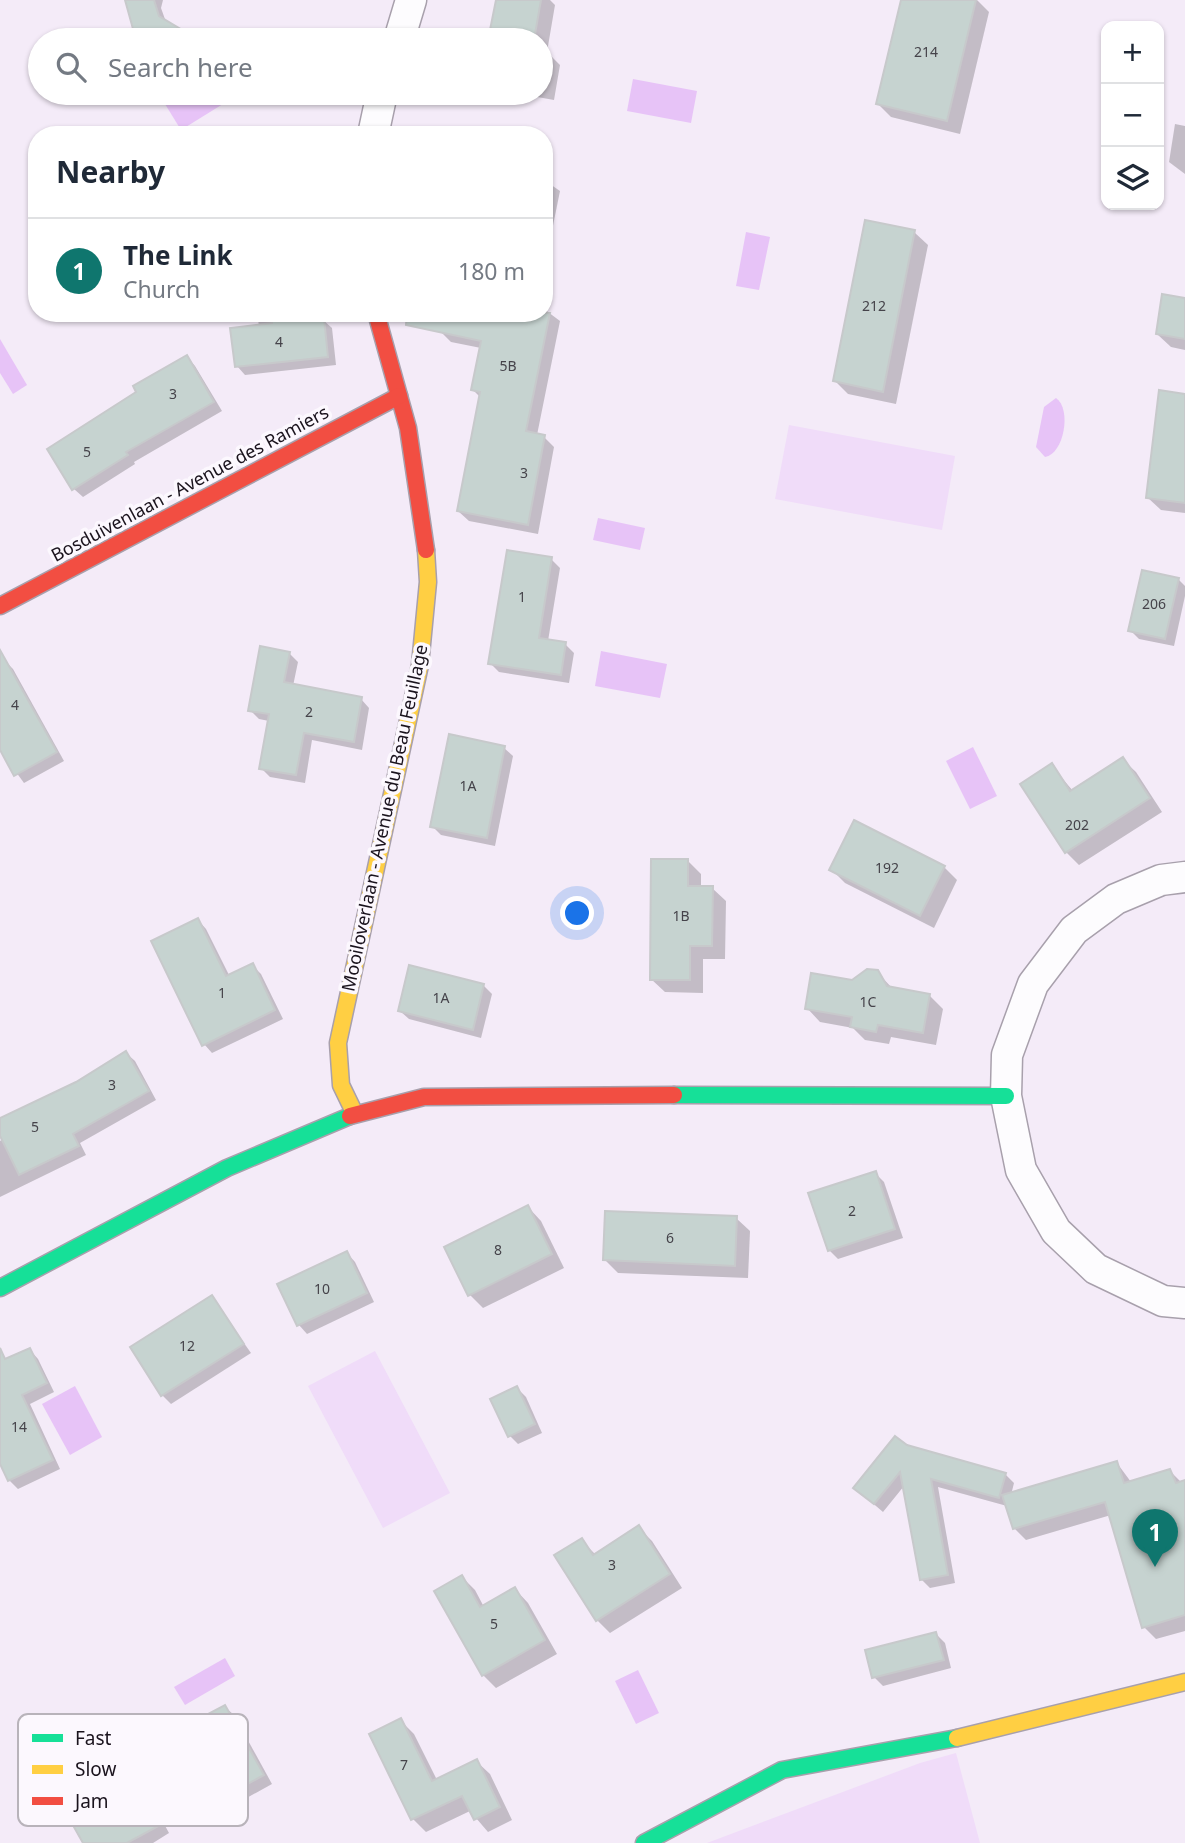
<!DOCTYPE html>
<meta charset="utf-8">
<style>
body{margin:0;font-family:"Noto Sans",sans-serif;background:#f2f2f3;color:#1f2937}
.controls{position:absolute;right:21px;top:21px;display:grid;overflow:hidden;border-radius:14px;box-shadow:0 2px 5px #0004}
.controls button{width:63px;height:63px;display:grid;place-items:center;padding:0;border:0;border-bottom:2px solid #e0e1e3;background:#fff;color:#1f2937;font:35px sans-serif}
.you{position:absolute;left:578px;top:914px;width:24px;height:24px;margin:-18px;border:5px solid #fff;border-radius:50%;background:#1a73e8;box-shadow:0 0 0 10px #1a73e833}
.badge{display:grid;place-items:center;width:46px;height:46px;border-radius:50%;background:#0f766e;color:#fff;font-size:23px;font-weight:700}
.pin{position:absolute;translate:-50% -58px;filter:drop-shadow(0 2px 4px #0008)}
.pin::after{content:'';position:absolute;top:37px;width:24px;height:21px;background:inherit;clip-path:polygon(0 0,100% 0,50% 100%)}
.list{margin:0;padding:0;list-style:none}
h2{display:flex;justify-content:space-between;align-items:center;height:91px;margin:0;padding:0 28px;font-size:30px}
h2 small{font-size:23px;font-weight:400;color:#747a83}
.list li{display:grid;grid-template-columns:46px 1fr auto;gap:21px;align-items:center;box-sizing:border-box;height:105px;padding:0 28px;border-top:2px solid #e0e1e3}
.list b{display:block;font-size:26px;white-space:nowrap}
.list p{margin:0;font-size:23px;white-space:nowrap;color:#747a83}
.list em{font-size:23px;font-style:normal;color:#747a83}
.icon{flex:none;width:38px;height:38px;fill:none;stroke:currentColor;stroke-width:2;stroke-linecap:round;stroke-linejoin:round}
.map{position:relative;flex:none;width:1185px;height:1843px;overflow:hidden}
.search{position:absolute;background:#fff;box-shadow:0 2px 5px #0004;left:28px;top:28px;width:525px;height:77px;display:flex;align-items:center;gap:18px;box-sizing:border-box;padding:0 24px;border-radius:38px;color:#747a83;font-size:26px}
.panel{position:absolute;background:#fff;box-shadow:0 2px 5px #0004;left:28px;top:126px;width:525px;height:196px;border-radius:28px}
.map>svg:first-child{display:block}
.green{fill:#f0dcf9}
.water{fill:#e7c3f7}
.shadow{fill:#0003}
.building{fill:#c6d3d0;stroke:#c7c9cb;stroke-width:2}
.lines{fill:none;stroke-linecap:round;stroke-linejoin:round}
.street-casing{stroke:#a8a0ac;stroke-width:33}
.fast-casing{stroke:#a8a0ac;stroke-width:19}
.slow-casing{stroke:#a8a0ac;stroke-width:19}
.jam-casing{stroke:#a8a0ac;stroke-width:19}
.street{stroke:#fdfcfe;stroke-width:30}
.fast{stroke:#16e098;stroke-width:16}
.slow{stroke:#ffcf43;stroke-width:16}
.jam{stroke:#f24e42;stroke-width:16}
.labels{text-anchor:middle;stroke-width:7;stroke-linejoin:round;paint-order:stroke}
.number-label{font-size:14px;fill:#45434a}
.street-label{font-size:18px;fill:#1a131d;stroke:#fcf8fe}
.key{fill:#fcf8fe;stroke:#b8b3ba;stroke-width:2}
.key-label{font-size:19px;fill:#1a131d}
</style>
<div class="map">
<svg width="1185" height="1843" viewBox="0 0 1185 1843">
<rect width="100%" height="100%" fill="#f4ebf8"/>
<!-- green -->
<g class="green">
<polygon points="789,425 955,456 942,530 775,499"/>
<polygon points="375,1351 450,1493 383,1528 308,1386"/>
<polygon points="956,1753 980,1843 707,1843 920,1763"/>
</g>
<!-- water -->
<g class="water">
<polygon points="633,79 697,91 691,123 627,111"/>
<polygon points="183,93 227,93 231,99 181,130 165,104"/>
<polygon points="746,232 770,237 759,290 736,286"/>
<polygon points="0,339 27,385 13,394 0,373"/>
<path d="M1056 398C1072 409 1064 454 1045 457L1036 447 1044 407Z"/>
<polygon points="598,518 645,528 640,550 593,540"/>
<polygon points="601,651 667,664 660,698 595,686"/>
<polygon points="973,747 997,796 970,809 946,761"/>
<polygon points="75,1386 102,1437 70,1455 42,1404"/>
<polygon points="225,1658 235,1676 185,1705 174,1687"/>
<polygon points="638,1670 659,1713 636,1724 615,1681"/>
</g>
<!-- shadow -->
<g class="shadow">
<polygon points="129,0 163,0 161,8 166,22 196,40 148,40 134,28"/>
<polygon points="497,0 550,0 555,5 547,52 560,65 554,100 515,93 541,93 541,40 490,40"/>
<polygon points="902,0 977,0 989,12 960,134 891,117 878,104"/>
<polygon points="1175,124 1185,126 1185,174 1169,162"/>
<polygon points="544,180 560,191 544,270"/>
<polygon points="914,232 928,245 896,404 848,394 835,381"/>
<polygon points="1185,300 1185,350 1171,347 1157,334"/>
<polygon points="544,309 560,321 537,435 544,437 554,447 538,534 469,521 458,511 481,398 473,390 481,348 451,342 440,331 544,313"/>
<polygon points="257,313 313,313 314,321 323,320 332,328 336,365 245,375 237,366 259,326"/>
<polygon points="187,357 195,366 222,411 134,462 135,464 83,497 74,489 139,393"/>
<polygon points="1185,396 1185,513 1161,510 1147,497"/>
<polygon points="551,559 560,568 548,641 565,644 574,653 569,683 499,672 490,663"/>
<polygon points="1178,579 1185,586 1185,596 1174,646 1139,639 1130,630"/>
<polygon points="289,653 298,662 293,686 361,699 369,708 362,750 312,740 305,783 270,777 261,768 269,721 259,719 250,710"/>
<polygon points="4,660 13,669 64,761 24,783 0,750 0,662"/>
<polygon points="504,748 513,756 495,846 441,835 432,826"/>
<polygon points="1122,759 1136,772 1162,812 1079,865 1066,852 1051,765 1073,791"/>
<polygon points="688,861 701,874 701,888 712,888 726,901 725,959 703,959 703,993 665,992 651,979"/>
<polygon points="944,867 957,880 934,928 845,883 832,870"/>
<polygon points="198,920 206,929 230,977 253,966 261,974 283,1019 212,1053 204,1044"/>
<polygon points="877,972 893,989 930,996 943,1009 936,1045 891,1037 889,1044 865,1040 853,1028 820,1022 807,1008 852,982"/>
<polygon points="483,985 492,994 481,1038 409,1019 400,1011"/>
<polygon points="126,1053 135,1061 156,1100 80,1143 86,1155 0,1197 0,1141 3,1139 0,1120 76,1083"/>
<polygon points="875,1173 884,1182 903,1238 838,1259 829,1250"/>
<polygon points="528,1207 541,1221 564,1268 483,1308 470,1295"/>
<polygon points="736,1218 750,1231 748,1278 618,1273 605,1260"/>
<polygon points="347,1253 355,1262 374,1302 307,1334 299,1325"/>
<polygon points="212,1298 251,1353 171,1404 162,1395"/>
<polygon points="30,1350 38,1359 54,1392 30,1404 60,1469 18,1489 9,1480 0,1460 0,1364"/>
<polygon points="517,1388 526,1397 542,1433 518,1444 510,1436"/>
<polygon points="906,1447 1005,1474 1014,1483 1011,1495 1117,1463 1131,1482 1170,1471 1182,1483 1185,1482 1185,1631 1156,1639 1144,1627 1111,1515 1026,1540 1014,1528 1007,1506 938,1487 955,1583 930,1588 921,1579 904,1486 883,1512 855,1488"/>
<polygon points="639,1528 652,1541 682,1588 610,1633 597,1620 581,1540 596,1555"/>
<polygon points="462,1577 475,1590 484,1607 515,1589 528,1603 557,1654 496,1688 483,1675"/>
<polygon points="936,1634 945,1643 951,1668 883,1686 874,1677"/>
<polygon points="225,1707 234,1715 272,1784 225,1810 216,1801"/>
<polygon points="401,1721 414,1734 437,1780 476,1761 490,1774 512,1820 488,1832 470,1811 426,1832 413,1819"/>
<polygon points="125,1790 132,1797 142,1791 151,1800 169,1833 153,1843 85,1843 100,1793 106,1800"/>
</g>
<!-- building -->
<g class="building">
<polygon points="125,0 154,0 159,16 199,40 149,40 133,29"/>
<polygon points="496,0 541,0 534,40 488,40"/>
<polygon points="901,0 976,0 947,121 876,104"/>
<polygon points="865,220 915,230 883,392 833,381"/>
<polygon points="1162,294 1185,298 1185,339 1156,334"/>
<polygon points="271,313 306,313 307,320 324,318 328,357 235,367 230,328 272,323"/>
<polygon points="407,313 550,313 526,431 545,435 528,525 457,511 480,392 471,390 481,341 406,325"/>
<polygon points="187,355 214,402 126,452 128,455 72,490 47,449 136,392 133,386"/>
<polygon points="1159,390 1185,394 1185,503 1146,498"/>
<polygon points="507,550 552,557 539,638 566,642 561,675 488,664"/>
<polygon points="1142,570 1179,578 1165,639 1128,631"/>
<polygon points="260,646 290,652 284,682 362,697 354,742 304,733 296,775 259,769 269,714 248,711"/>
<polygon points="0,650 57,752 14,776 0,750"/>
<polygon points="449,734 505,746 487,838 430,827"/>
<polygon points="1123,757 1150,798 1065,853 1020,784 1052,763 1070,791"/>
<polygon points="854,820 945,866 920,916 829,870"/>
<polygon points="651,859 688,859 688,886 713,886 712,946 690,946 690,980 650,980"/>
<polygon points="198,918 226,976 253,963 275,1010 202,1046 151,941"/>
<polygon points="409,965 484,984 473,1030 398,1011"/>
<polygon points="867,969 878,970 887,986 930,994 923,1033 878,1025 876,1032 850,1027 852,1017 805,1009 811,973 852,980"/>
<polygon points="126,1051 149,1091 73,1134 79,1146 19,1175 0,1136 0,1118 76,1082"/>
<polygon points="876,1171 895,1229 828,1251 808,1193"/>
<polygon points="528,1205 552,1254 468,1296 444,1247"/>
<polygon points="605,1211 737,1216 735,1266 603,1260"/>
<polygon points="347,1251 367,1293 297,1326 277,1284"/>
<polygon points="212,1295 244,1344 161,1396 130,1347"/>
<polygon points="0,1348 5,1359 30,1348 47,1383 22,1395 53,1460 8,1481 0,1464"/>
<polygon points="517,1386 535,1424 508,1437 490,1399"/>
<polygon points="895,1436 907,1445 1006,1473 999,1498 931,1479 948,1575 920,1580 900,1472 874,1504 853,1488"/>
<polygon points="1117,1461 1124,1483 1170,1469 1176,1483 1185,1480 1185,1615 1142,1628 1105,1502 1013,1529 1002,1495"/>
<polygon points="639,1525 670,1574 596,1621 554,1555 582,1538 593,1555"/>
<polygon points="462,1575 480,1607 515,1587 545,1640 482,1676 434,1591"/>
<polygon points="936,1632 944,1660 872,1678 865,1650"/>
<polygon points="225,1705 264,1775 215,1802 176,1731"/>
<polygon points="401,1718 432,1781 477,1759 500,1807 474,1820 462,1796 411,1820 369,1734"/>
<polygon points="125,1787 130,1796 143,1789 162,1824 127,1843 83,1843 70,1820 74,1818 69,1809 100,1791 105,1799"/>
</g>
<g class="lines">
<!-- street casing -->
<g class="street-casing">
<g id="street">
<polyline points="399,40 411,0"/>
<polyline points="373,135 382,93"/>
<polyline points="1185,877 1161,880 1116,899 1074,930 1033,984 1007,1055 1006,1096 1021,1170 1056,1231 1096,1269 1163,1301 1185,1303"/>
</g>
</g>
<!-- fast casing -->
<g class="fast-casing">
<g id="fast">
<polyline points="674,1095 1006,1096"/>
<polyline points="0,1288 227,1168 350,1116"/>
<polyline points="644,1843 782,1770 957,1738"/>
</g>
</g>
<!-- slow casing -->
<g class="slow-casing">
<g id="slow">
<polyline points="355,1114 341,1085 338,1043 420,665 428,582 426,550"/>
<polyline points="957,1738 1185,1682"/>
</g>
</g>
<!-- jam casing -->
<g class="jam-casing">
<g id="jam">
<polyline points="376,313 408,428 426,550"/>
<polyline points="0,606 399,396"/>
<polyline points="350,1116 424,1097 674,1095"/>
</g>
</g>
<!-- street -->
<use href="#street" class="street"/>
<!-- fast -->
<use href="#fast" class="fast"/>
<!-- slow -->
<use href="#slow" class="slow"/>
<!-- jam -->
<use href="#jam" class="jam"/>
</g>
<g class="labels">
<!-- number labels -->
<g class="number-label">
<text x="926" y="57">214</text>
<text x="874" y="311">212</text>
<text x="279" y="347">4</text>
<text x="508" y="371">5B</text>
<text x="173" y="399">3</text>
<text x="87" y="457">5</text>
<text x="524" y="478">3</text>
<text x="522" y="602">1</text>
<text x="1154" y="609">206</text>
<text x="15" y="710">4</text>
<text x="309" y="717">2</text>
<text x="468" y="791">1A</text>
<text x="1077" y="830">202</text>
<text x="887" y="873">192</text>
<text x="681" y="921">1B</text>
<text x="222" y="998">1</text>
<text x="441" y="1003">1A</text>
<text x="868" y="1007">1C</text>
<text x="112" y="1090">3</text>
<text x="35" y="1132">5</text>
<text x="852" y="1216">2</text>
<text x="670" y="1243">6</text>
<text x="498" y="1255">8</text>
<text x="322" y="1294">10</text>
<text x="187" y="1351">12</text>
<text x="19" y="1432">14</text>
<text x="612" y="1570">3</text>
<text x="494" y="1629">5</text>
<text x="404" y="1770">7</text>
</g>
<!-- street labels -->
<g class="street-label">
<text transform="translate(190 484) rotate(-28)" y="6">Bosduivenlaan - Avenue des Ramiers</text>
<text transform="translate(385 818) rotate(-78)" y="6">Mooiloverlaan - Avenue du Beau Feuillage</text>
</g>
</g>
<!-- legend -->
<rect x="18" y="1714" width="230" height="112" rx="10" class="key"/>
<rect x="32" y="1734" width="31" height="8" fill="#16e098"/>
<rect x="32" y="1765" width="31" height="9" fill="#ffcf43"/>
<rect x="32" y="1797" width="31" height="8" fill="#f24e42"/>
<g class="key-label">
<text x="75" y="1745">Fast</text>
<text x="75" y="1776">Slow</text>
<text x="75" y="1808">Jam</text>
</g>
</svg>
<div class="controls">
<button>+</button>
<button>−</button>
<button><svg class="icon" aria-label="layers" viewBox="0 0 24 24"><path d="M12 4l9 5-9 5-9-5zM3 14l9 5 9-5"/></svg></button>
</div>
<div class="you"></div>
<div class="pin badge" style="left:1155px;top:1567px">1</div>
<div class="search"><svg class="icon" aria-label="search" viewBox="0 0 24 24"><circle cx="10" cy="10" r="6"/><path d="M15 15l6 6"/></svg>Search here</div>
<section class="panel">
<h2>Nearby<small></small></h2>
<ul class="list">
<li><span class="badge">1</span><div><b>The Link</b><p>Church</p></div><em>180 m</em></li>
</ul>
</section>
</div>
